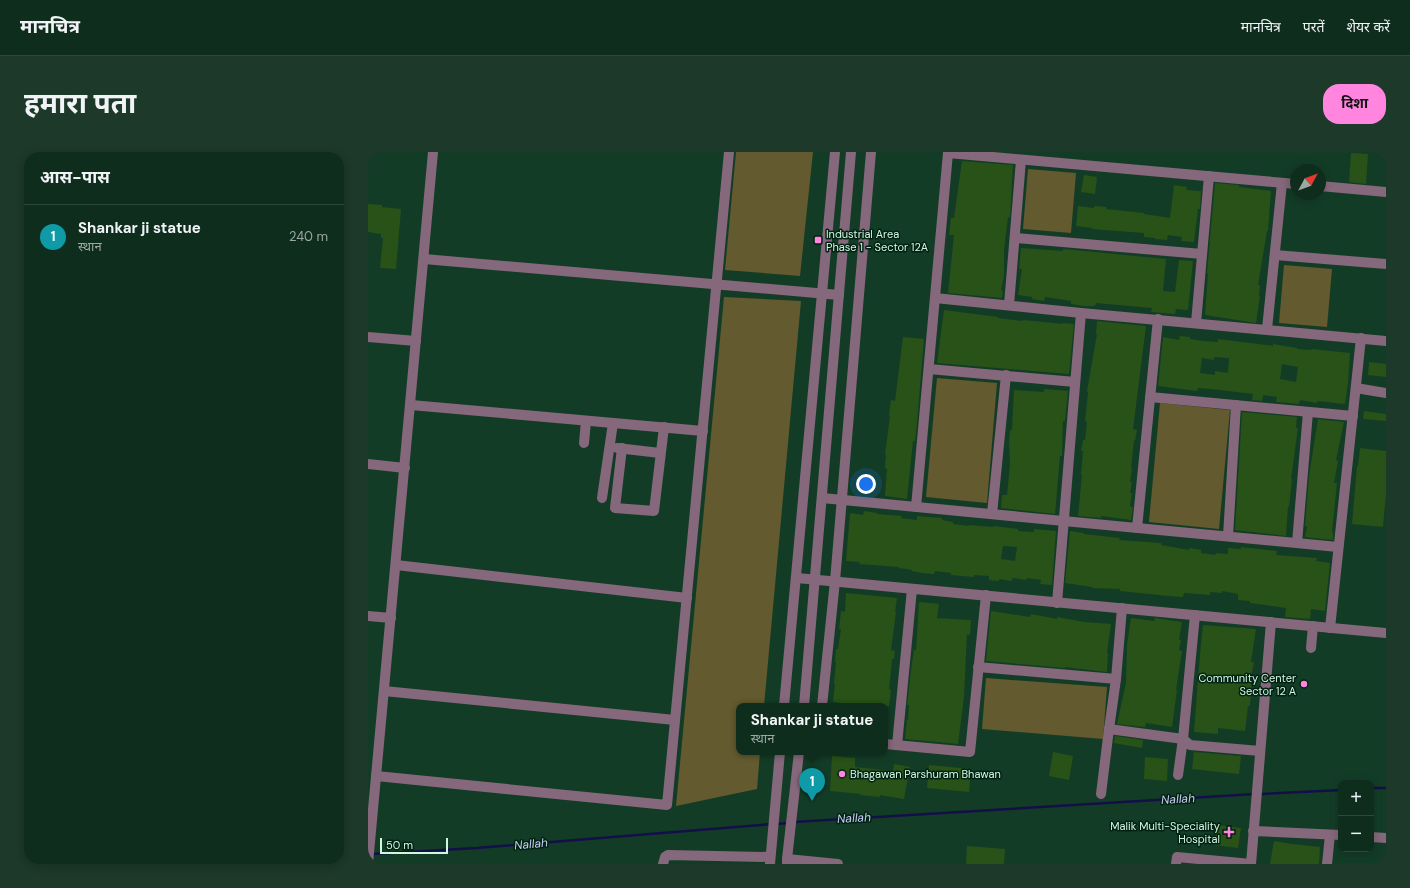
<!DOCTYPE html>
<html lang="hi">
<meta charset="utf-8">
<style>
body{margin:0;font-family:"DM Sans","Noto Sans Devanagari",sans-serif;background:#1c392a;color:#f1f3f6}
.controls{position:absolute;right:12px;bottom:12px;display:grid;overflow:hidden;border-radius:8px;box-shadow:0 2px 10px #0003}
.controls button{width:36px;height:36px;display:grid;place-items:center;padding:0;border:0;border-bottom:1px solid #2e493b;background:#0e2d1d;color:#f1f3f6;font:20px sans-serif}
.compass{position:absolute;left:922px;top:12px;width:36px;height:36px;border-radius:50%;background:#0e2d1d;box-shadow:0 2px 10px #0003;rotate:49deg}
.scale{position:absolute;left:12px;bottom:10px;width:68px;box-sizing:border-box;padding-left:4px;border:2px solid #d2f7e0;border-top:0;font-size:11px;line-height:14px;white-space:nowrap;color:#d2f7e0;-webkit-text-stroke:3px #012212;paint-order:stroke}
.you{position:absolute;left:498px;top:332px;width:14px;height:14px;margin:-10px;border:3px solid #fff;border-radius:50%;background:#1a73e8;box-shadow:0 0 0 6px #1a73e833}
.badge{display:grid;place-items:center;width:26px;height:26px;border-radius:50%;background:#ff85df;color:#fff;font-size:13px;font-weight:700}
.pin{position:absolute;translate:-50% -33px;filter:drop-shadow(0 1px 2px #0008)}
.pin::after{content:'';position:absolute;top:21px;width:14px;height:12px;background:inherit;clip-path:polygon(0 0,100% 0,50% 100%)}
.popup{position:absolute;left:368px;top:551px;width:152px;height:52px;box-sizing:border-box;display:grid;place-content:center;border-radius:8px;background:#0e2d1d;filter:drop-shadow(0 1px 3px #0005);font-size:13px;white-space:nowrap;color:#9ba8a4}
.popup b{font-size:15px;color:#f1f3f6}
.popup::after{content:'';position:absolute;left:50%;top:100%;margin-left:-8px;border:8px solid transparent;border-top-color:#0e2d1d}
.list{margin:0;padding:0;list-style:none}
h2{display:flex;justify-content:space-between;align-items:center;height:52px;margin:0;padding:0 16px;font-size:17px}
h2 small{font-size:13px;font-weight:400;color:#9ba8a4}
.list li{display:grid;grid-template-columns:26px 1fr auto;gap:12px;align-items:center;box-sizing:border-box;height:64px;padding:0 16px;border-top:1px solid #2e493b}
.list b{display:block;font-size:15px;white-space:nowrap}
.list p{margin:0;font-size:13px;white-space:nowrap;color:#9ba8a4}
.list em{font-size:13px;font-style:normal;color:#9ba8a4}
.map{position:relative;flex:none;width:1018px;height:712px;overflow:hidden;border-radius:16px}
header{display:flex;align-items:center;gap:24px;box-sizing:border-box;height:56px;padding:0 20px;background:#0e2d1d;border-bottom:1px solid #2e493b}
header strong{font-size:19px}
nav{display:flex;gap:22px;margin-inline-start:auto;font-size:14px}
.intro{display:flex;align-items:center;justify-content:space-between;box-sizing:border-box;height:96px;padding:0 24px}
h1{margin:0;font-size:28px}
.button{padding:10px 18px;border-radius:16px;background:#ff85df;color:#111;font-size:14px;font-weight:700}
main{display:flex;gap:24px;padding:0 24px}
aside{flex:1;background:#0e2d1d;border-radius:16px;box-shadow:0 2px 10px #0003}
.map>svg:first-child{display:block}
.green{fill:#635a2f}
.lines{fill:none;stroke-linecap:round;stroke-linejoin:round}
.stream{stroke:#140f49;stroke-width:2.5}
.building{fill:#285217;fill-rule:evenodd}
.minor{stroke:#85687b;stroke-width:10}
.poi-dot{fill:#ff85df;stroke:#012212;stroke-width:1.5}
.labels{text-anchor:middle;stroke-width:3;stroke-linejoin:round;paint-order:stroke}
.poi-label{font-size:11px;fill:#d2f7e0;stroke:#012212;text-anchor:start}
.water-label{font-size:12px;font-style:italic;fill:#c7cdf3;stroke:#012212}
</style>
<header>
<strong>मानचित्र</strong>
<nav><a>मानचित्र</a><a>परतें</a><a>शेयर करें</a></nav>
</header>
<div class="intro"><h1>हमारा पता</h1><a class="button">दिशा</a></div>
<main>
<aside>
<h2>आस-पास<small></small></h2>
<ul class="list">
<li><span class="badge" style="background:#0f9aa8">1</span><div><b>Shankar ji statue</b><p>स्थान</p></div><em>240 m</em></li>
</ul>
</aside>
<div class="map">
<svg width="1018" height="712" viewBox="0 0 1018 712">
<rect width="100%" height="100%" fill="#133c27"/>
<!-- green -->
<g class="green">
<polygon points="368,0 445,0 432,124 357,118"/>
<polygon points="660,17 708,21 703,81 655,77"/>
<polygon points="916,113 964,117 959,175 911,171"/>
<polygon points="356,145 433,149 396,554 371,554 371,600 392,600 389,637 308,654"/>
<polygon points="569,226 629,231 619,351 558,345"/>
<polygon points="792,251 862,258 851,377 781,370"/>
<polygon points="618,526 739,535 735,587 614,577"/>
</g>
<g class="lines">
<!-- stream -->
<g class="stream">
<polyline points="1003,636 1018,636"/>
<polyline points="892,642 973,638"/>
<polyline points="426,670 887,642"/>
<polyline points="409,672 420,671"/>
<polyline points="4,702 109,696 404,672"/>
</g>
</g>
<!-- building -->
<g class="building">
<polygon points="983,1 1000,2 998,32 981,30"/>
<polygon points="594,9 645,13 642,66 640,65 636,98 636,124 633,138 635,139 634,146 580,141 586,83 581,83 583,66 586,66"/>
<polygon points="716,23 729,25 727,42 713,40"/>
<polygon points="847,31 871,33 871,35 903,39 900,79 899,79 890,133 892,133 891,144 892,144 888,171 837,163 840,122 839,121"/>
<polygon points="806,33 819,35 818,38 833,39 832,57 830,57 826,90 813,89 814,85 800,83 799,88 787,87 787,86 776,85 776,81 724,77 724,76 708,74 710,54 726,56 726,54 738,55 738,57 776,61 776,62 802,66"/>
<polygon points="0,52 14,53 14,55 33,57 28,117 12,116 15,86 13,86 13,82 0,80"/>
<polygon points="653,96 695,99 695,97 798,107 795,139 807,140 811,108 825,109 820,158 808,157 807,162 783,160 784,156 728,151 727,154 716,154 703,152 703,149 691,147 677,145 676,149 664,147 664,145 650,143 654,117 651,117"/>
<polygon points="576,158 630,165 630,166 655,169 655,168 695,172 695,171 706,172 701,222 569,211"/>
<polygon points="729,169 778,174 765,277 769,278 767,289 766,288 763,316 764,317 762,330 764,330 762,341 764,341 762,354 765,355 763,368 733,364 733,366 710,364 714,323 713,323 715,299 713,299 715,288 717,288 719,270 717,269 720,240 719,239 729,182 728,182"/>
<path d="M812 184 822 185V187L836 189 850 190V187L905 194V192L929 196V197L943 198 944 197 982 201 980 231 977 252 949 249V251L932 248 931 252 908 250 909 245 895 243 894 249 884 248 885 242 843 237 830 236 829 239 790 234 795 185 811 188ZM846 205 861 206 860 221 847 219V223L832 221 834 206 846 208ZM914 212 930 215 928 230 912 227Z"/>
<polygon points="535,185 556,187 549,271 547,289 545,289 539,347 517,344 519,317 517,316 518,303 517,303 522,264 521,264 523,248 527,249"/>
<polygon points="1001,210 1018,212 1018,225 1000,223"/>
<polygon points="676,237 700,239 697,269 695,269 694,304 692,304 687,362 633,356 634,343 639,343 642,312 641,289 642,278 644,278 646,238 676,240"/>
<polygon points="996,259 1018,262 1018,269 995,267"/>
<polygon points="874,260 929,265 928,276 930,276 923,327 924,327 921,355 920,354 918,384 867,378"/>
<polygon points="950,267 976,270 968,308 970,309 966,331 969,331 964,380 965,381 965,388 937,385 939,374 937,374 941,324"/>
<polygon points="992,296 1018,299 1018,342 1015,375 984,372 989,314 990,314"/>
<path d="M496 359 509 361V362L534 364 533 366 549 368V364L574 366V368L585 370V372L601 374V373L625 375V374L650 377V379L666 380V377L688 379 684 433 672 432 673 428 659 426 658 428 644 426V429L631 427V429L621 428V424L606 423V425L583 423V421L567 419 566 422 554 421 544 419V418L531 416V415L491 412 492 410 478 409 482 361 495 363ZM635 394 649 395 647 409 633 407Z"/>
<polygon points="702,379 716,381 716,382 752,386 751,388 793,391 793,393 821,398 821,396 833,398 833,401 847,403 848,401 860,402 860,396 873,397 873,395 909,399 908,403 949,406 948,409 962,411 957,459 943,457 942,467 917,465 918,456 882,451 882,449 870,448 870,442 854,439 854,441 842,440 842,443 816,441 815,445 801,444 752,439 752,437 724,436 724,435 697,431"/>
<polygon points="478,441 529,446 527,460 528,460 523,498 527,499 526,507 524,507 521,537 523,538 521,554 492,554 465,550 467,532 466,532 468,510 467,510 468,497 470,497 473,477 471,477 473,459 477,460"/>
<polygon points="551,450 571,452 569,466 603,468 602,483 599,482 596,545 590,592 537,587 539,568 540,568 541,553 539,553 543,518 546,498 548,498"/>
<polygon points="623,459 662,465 663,462 689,467 689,465 716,470 743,472 739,501 740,502 739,520 697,515 697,516 618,509"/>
<polygon points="763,466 786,469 787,466 814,470 811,488 813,488 811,498 814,499 808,538 809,538 804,575 778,571 777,575 749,572 758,531 759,493"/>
<polygon points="835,473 888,477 883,510 886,510 884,520 882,554 880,554 877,579 850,576 850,582 826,580 832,502"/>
<polygon points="747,584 775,588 774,596 746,591"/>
<polygon points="685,600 705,604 701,628 681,624"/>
<polygon points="826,600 873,604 871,622 824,617"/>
<polygon points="464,604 487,606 487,615 525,619 526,612 542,615 536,647 512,643 512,645 492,643 493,642 462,639"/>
<polygon points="777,605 800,607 799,629 776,627"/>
<polygon points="561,613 603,617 601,640 559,636"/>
<polygon points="849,673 873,676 870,696 847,693"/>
<polygon points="906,689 924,692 952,695 951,712 902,712"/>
<polygon points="599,694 637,697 636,712 598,712"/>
</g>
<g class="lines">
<!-- minor -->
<g class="minor">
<polyline points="952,34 1018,40"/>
<polyline points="647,86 834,102"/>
<polyline points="907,103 1018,112"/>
<polyline points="56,107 471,143"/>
<polyline points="567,146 713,161 1018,189"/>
<polyline points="641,153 653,8"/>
<polyline points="828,171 841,24"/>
<polyline points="899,177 914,31"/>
<polyline points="0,185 48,189"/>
<polyline points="561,217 707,230"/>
<polyline points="988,236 1018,241"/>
<polyline points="782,245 985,264"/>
<polyline points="43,253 335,279"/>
<polyline points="216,291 218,269"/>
<polyline points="249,296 292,301"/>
<polyline points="254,296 247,356 286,359 296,275"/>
<polyline points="0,312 37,316"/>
<polyline points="234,346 245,271"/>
<polyline points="454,346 970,395"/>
<polyline points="548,355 580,1 928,32"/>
<polyline points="624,362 638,223"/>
<polyline points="769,376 790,167"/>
<polyline points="860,384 868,253"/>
<polyline points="929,391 940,260"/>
<polyline points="28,413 319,446"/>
<polyline points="429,426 1018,481"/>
<polyline points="689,451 713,161"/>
<polyline points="754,456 748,527 741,577 815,587 827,463"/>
<polyline points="0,464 23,466"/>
<polyline points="962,476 993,186"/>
<polyline points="943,496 945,474"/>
<polyline points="610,515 748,527"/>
<polyline points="16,539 307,568"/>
<polyline points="416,554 467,0"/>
<polyline points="436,554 483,0"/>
<polyline points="454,554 467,429 503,0"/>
<polyline points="517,592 602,600 618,443"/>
<polyline points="529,593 544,437"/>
<polyline points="810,623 815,587 822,593 892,599"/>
<polyline points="8,624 299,653 361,0"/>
<polyline points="733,642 741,577"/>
<polyline points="885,679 973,683"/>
<polyline points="1003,685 1018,686"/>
<polyline points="0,712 65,0"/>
<polyline points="295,712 297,705 300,703 402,705"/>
<polyline points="402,712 412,600"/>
<polyline points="419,712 419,707 470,712"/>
<polyline points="421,712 419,707 431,600"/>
<polyline points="808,712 809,705 883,712"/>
<polyline points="883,712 903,470"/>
<polyline points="959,712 962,683"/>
</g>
</g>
<!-- markers -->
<g class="poi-dot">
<rect x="446" y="84" width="8" height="8" rx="2"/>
<circle cx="936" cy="532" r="4"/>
<circle cx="474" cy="622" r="4"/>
<path d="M859 674h4v4h4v4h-4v4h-4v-4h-4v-4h4z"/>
</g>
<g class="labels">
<!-- poi labels -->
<g class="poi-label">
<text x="458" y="86">Industrial Area<tspan x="458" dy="13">Phase 1 - Sector 12A</tspan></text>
<text x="928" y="530" text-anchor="end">Community Center<tspan x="928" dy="13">Sector 12 A</tspan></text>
<text x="482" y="626">Bhagawan Parshuram Bhawan</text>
<text x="852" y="678" text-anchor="end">Malik Multi-Speciality<tspan x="852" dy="13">Hospital</tspan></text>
</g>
<!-- water labels -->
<g class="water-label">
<text transform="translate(810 647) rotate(-3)" y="4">Nallah</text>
<text transform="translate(486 666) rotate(-3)" y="4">Nallah</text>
<text transform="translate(163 692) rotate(-5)" y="4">Nallah</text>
</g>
</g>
</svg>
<div class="controls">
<button>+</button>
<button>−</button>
</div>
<svg class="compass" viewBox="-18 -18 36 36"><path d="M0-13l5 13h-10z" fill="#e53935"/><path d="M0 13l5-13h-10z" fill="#9ba8a4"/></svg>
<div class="scale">50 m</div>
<div class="you"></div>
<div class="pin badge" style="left:444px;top:649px;background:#0f9aa8">1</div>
<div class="popup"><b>Shankar ji statue</b>स्थान</div>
</div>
</main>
